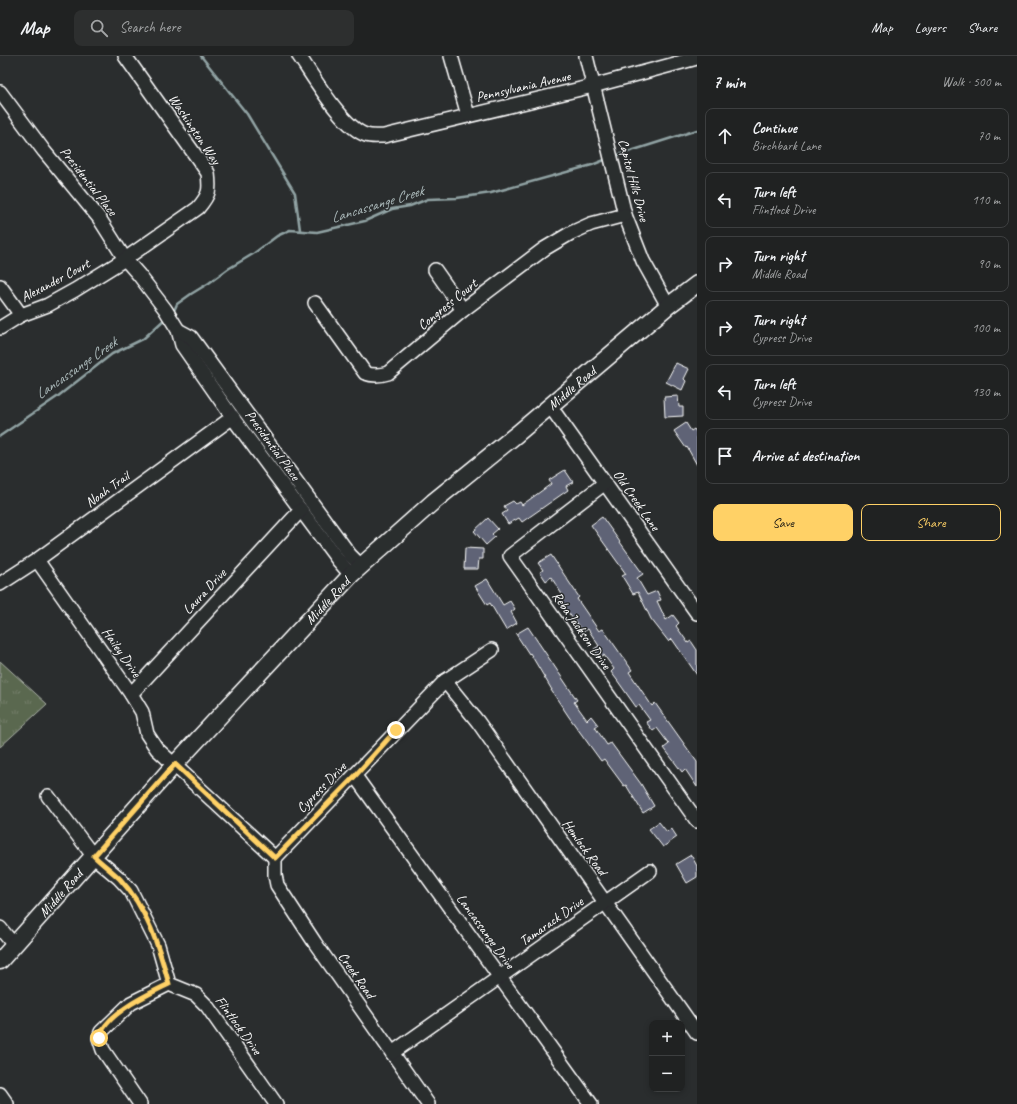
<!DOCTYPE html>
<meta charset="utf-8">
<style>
body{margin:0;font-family:Caveat,sans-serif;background:#2d2f2f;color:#f1f3f6}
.controls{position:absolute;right:12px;bottom:12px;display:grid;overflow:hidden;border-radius:8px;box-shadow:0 2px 6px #0003}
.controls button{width:36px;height:36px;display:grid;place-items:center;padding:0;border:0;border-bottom:1px solid #3d3f40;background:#202222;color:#f1f3f6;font:20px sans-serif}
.stop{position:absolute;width:12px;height:12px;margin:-9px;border:3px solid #ffd166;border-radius:50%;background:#fff}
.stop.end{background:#ffd166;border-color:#fff;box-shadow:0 1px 4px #0008}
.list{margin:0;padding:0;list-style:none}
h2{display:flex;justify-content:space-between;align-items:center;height:52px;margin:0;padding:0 16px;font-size:17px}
h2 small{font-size:13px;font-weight:400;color:#a2a4a5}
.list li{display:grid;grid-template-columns:26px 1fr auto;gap:12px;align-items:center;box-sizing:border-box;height:56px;margin:0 8px 8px;padding:0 8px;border:1px solid #3d3f40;border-radius:8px}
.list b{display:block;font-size:15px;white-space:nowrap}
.list p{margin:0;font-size:13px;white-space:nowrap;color:#a2a4a5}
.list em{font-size:13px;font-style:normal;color:#a2a4a5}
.actions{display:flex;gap:8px;padding:12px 16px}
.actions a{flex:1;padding:9px 0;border:1px solid #ffd166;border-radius:8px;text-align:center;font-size:14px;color:#ffd166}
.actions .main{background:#ffd166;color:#111}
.icon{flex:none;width:22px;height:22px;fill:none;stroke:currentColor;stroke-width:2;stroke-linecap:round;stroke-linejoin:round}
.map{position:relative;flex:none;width:697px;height:1048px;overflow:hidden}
header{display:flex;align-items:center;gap:24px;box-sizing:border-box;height:56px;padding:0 20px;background:#202222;border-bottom:1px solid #3d3f40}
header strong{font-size:19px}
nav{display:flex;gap:22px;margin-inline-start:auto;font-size:14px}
.search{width:280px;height:36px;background:#2d2f2f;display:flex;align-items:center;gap:10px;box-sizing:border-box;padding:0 14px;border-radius:8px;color:#a2a4a5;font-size:15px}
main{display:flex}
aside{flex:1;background:#202222}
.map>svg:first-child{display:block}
.grass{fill:url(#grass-tufts);stroke:#acb3a8}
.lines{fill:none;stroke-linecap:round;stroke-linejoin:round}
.stream{stroke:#91a3a4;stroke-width:2.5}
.building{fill:#5e6476;stroke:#fff}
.minor-casing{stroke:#fff;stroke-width:16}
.major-casing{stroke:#fff;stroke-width:19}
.minor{stroke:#2a2d2e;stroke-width:13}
.major{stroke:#2a2d2e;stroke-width:16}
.route{stroke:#ffd166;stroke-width:5}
.labels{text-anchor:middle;stroke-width:3;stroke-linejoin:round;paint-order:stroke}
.street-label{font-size:14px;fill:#fff;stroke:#2a2d2e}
.water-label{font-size:15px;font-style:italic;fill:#acbabb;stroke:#2a2d2e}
</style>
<header>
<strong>Map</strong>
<div class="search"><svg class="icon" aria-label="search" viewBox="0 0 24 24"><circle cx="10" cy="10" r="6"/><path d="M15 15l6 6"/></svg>Search here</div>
<nav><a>Map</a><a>Layers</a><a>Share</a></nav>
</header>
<main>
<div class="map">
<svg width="697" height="1048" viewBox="0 0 697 1048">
<defs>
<pattern id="grass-tufts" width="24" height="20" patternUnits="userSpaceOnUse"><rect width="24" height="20" fill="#5a6750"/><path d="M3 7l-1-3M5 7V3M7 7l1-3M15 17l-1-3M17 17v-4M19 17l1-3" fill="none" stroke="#737e6a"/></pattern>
</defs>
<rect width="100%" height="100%" fill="#2a2d2e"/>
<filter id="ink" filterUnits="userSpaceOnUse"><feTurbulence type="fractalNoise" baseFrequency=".025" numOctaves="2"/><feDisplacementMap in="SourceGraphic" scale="8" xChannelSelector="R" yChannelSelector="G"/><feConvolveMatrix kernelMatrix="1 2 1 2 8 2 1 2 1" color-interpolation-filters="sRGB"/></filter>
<g filter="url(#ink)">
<!-- grass -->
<polygon class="grass" points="0,605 47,648 0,691"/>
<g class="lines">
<!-- stream -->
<g class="stream">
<polyline points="201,0 247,58 295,137 300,174"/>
<polyline points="615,100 697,74"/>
<polyline points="173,257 177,248 191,238 209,227 228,213 253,198 277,180 290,174 317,176 365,165 392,153 410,150 428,143 457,142 491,137 592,109 607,103"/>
<polyline points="0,380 57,341 112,298 143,283 166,262"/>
</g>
</g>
<!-- building -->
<g class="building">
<polygon points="676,307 689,313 684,323 686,325 682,334 666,326"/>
<polygon points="678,340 679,351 683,351 683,360 665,361 664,341"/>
<polygon points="686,367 691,375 694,373 697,377 697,409 687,391 686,392 674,375"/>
<polygon points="565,414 573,426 566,430 568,434 522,466 519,462 508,468 502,458 507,455 504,450 513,445 516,448 520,446 522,449 551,428 549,424"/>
<polygon points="602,461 643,518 637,522 647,539 657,535 661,544 657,545 666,564 673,559 679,567 676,570 688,587 691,585 697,594 697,619 672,583 669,586 651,563 638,536 633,538 622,520 626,518 591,469"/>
<polygon points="488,462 498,473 492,478 495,481 486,489 474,475"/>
<polygon points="465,492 483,493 483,503 479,503 478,513 464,513"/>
<polygon points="551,499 579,541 577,543 599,575 603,573 632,614 629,616 652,650 655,647 697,706 697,731 685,713 682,716 664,692 669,688 657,672 653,675 646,666 650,664 639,649 636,651 617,624 611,616 614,613 604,599 600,601 594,593 599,590 588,573 583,576 564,551 559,542 563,540 551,521 546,525 540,516 543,514 538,507"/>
<polygon points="487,523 503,549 510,545 515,553 511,556 517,567 506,574 490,547 487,549 475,530"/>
<polygon points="528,571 577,644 574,646 587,664 591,660 598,669 595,671 607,689 611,687 641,728 654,750 643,757 626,729 624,730 604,703 601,705 569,661 551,634 552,634 530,597 529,598 516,578"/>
<polygon points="659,766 667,776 671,772 677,781 663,791 649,773"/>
<polygon points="691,799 697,810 697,821 687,827 676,808"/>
</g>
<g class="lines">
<!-- minor casing -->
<g class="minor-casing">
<g id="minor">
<path d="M299 0C313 20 343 72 366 79 371 81 378 80 384 80L593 30 697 2"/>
<polyline points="451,0 468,59"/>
<polyline points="586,0 625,159 643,205 668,250"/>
<polyline points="0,36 44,95 99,162 125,203 139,219 165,253 178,274 182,289 235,365 338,504 351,519"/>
<polyline points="435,214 463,254"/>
<polyline points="0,230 21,259"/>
<path d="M315 247 365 317C373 320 379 320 388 317L463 254 544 193 571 177 591 168 625 159"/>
<path d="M0 272 21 259 48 249 75 234 125 203 198 152C210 138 210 134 208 117L125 0"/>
<polyline points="178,274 191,281 350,499 361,510"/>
<polyline points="550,350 697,557"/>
<polyline points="605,427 510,500 697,765"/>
<polyline points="37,504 131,638 142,656 147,678 157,693 275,802"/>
<polyline points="0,528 37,504 233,361"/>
<polyline points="445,625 478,666 697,977"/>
<polyline points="131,638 301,454"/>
<polyline points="355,720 591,1048"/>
<polyline points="48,740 94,801 119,822 131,835 158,889 169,928 196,939 207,950 276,1048"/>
<polyline points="275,802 445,625 492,594"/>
<polyline points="275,802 275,819 277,829 315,887 428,1048"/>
<polyline points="0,872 14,889"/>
<polyline points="392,997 650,815"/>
<polyline points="0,1038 7,1048"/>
<polyline points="140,1048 103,994 99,982 101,976 131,947 169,928"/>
</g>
</g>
<!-- major casing -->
<g class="major-casing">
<g id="major">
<path id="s1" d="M0 905 175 708 351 519 433 446 517 378 668 250 697 228"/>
</g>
</g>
<!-- minor -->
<use href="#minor" class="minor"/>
<!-- major -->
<use href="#major" class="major"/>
</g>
</g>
<g class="lines" filter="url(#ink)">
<!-- route -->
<path class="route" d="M99 982C106 957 147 939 169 928 159 891 147 852 120 823 112 815 102 808 94 800L175 708 275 802 355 720 396 674"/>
</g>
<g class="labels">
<!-- street labels -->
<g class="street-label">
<text transform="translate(523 30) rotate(-13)" y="5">Pennsylvania Avenue</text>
<text transform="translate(195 73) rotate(56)" y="5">Washington Way</text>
<text transform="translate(634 124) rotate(75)" y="5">Capitol Hills Drive</text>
<text transform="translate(89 125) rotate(52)" y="5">Presidential Place</text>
<text transform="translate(55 224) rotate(-28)" y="5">Alexander Court</text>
<text transform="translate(447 248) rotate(-39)" y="5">Congress Court</text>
<text dy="5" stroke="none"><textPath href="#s1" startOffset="811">Middle Road</textPath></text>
<text transform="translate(273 389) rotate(54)" y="5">Presidential Place</text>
<text transform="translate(107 433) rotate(-36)" y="5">Noah Trail</text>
<text transform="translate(637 444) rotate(55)" y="5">Old Creek Lane</text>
<text transform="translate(204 535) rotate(-47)" y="5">Laura Drive</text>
<text dy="5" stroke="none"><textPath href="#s1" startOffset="487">Middle Road</textPath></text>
<text transform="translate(582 574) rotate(55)" y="5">Reba Jackson Drive</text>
<text transform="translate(122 596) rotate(55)" y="5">Hailey Drive</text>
<text transform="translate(321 731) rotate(-46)" y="5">Cypress Drive</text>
<text transform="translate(585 791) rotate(54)" y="5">Hemlock Road</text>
<text dy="5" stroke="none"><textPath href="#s1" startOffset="91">Middle Road</textPath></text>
<text transform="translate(551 865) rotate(-35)" y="5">Tamarack Drive</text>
<text transform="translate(486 875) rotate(54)" y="5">Lancassange Drive</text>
<text transform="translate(357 919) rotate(55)" y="5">Creek Road</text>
<text transform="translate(239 969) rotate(54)" y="5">Flintlock Drive</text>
</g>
<!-- water labels -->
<g class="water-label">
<text transform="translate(377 148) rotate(-17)" y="5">Lancassange Creek</text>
<text transform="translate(76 312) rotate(-35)" y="5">Lancassange Creek</text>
</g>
</g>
</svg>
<div class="controls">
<button>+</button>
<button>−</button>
</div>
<div class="stop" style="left:99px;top:982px"></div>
<div class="stop end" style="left:396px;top:674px"></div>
</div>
<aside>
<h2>7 min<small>Walk · 500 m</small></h2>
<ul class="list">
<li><svg class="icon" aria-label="ahead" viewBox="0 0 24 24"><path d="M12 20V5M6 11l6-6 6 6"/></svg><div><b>Continue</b><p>Birchbark Lane</p></div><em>70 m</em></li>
<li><svg class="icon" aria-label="left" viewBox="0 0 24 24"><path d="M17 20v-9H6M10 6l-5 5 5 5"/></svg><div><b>Turn left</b><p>Flintlock Drive</p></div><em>110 m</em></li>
<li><svg class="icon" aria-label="right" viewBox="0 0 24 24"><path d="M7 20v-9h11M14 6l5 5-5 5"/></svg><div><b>Turn right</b><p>Middle Road</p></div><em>90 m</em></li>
<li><svg class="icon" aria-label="right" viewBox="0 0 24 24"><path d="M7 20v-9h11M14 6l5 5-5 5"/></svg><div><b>Turn right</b><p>Cypress Drive</p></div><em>100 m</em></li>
<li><svg class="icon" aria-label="left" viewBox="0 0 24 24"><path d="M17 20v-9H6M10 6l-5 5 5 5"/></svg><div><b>Turn left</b><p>Cypress Drive</p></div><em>130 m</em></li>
<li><svg class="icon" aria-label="arrive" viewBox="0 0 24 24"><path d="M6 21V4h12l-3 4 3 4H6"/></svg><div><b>Arrive at destination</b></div></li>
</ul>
<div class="actions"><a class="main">Save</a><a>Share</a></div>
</aside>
</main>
